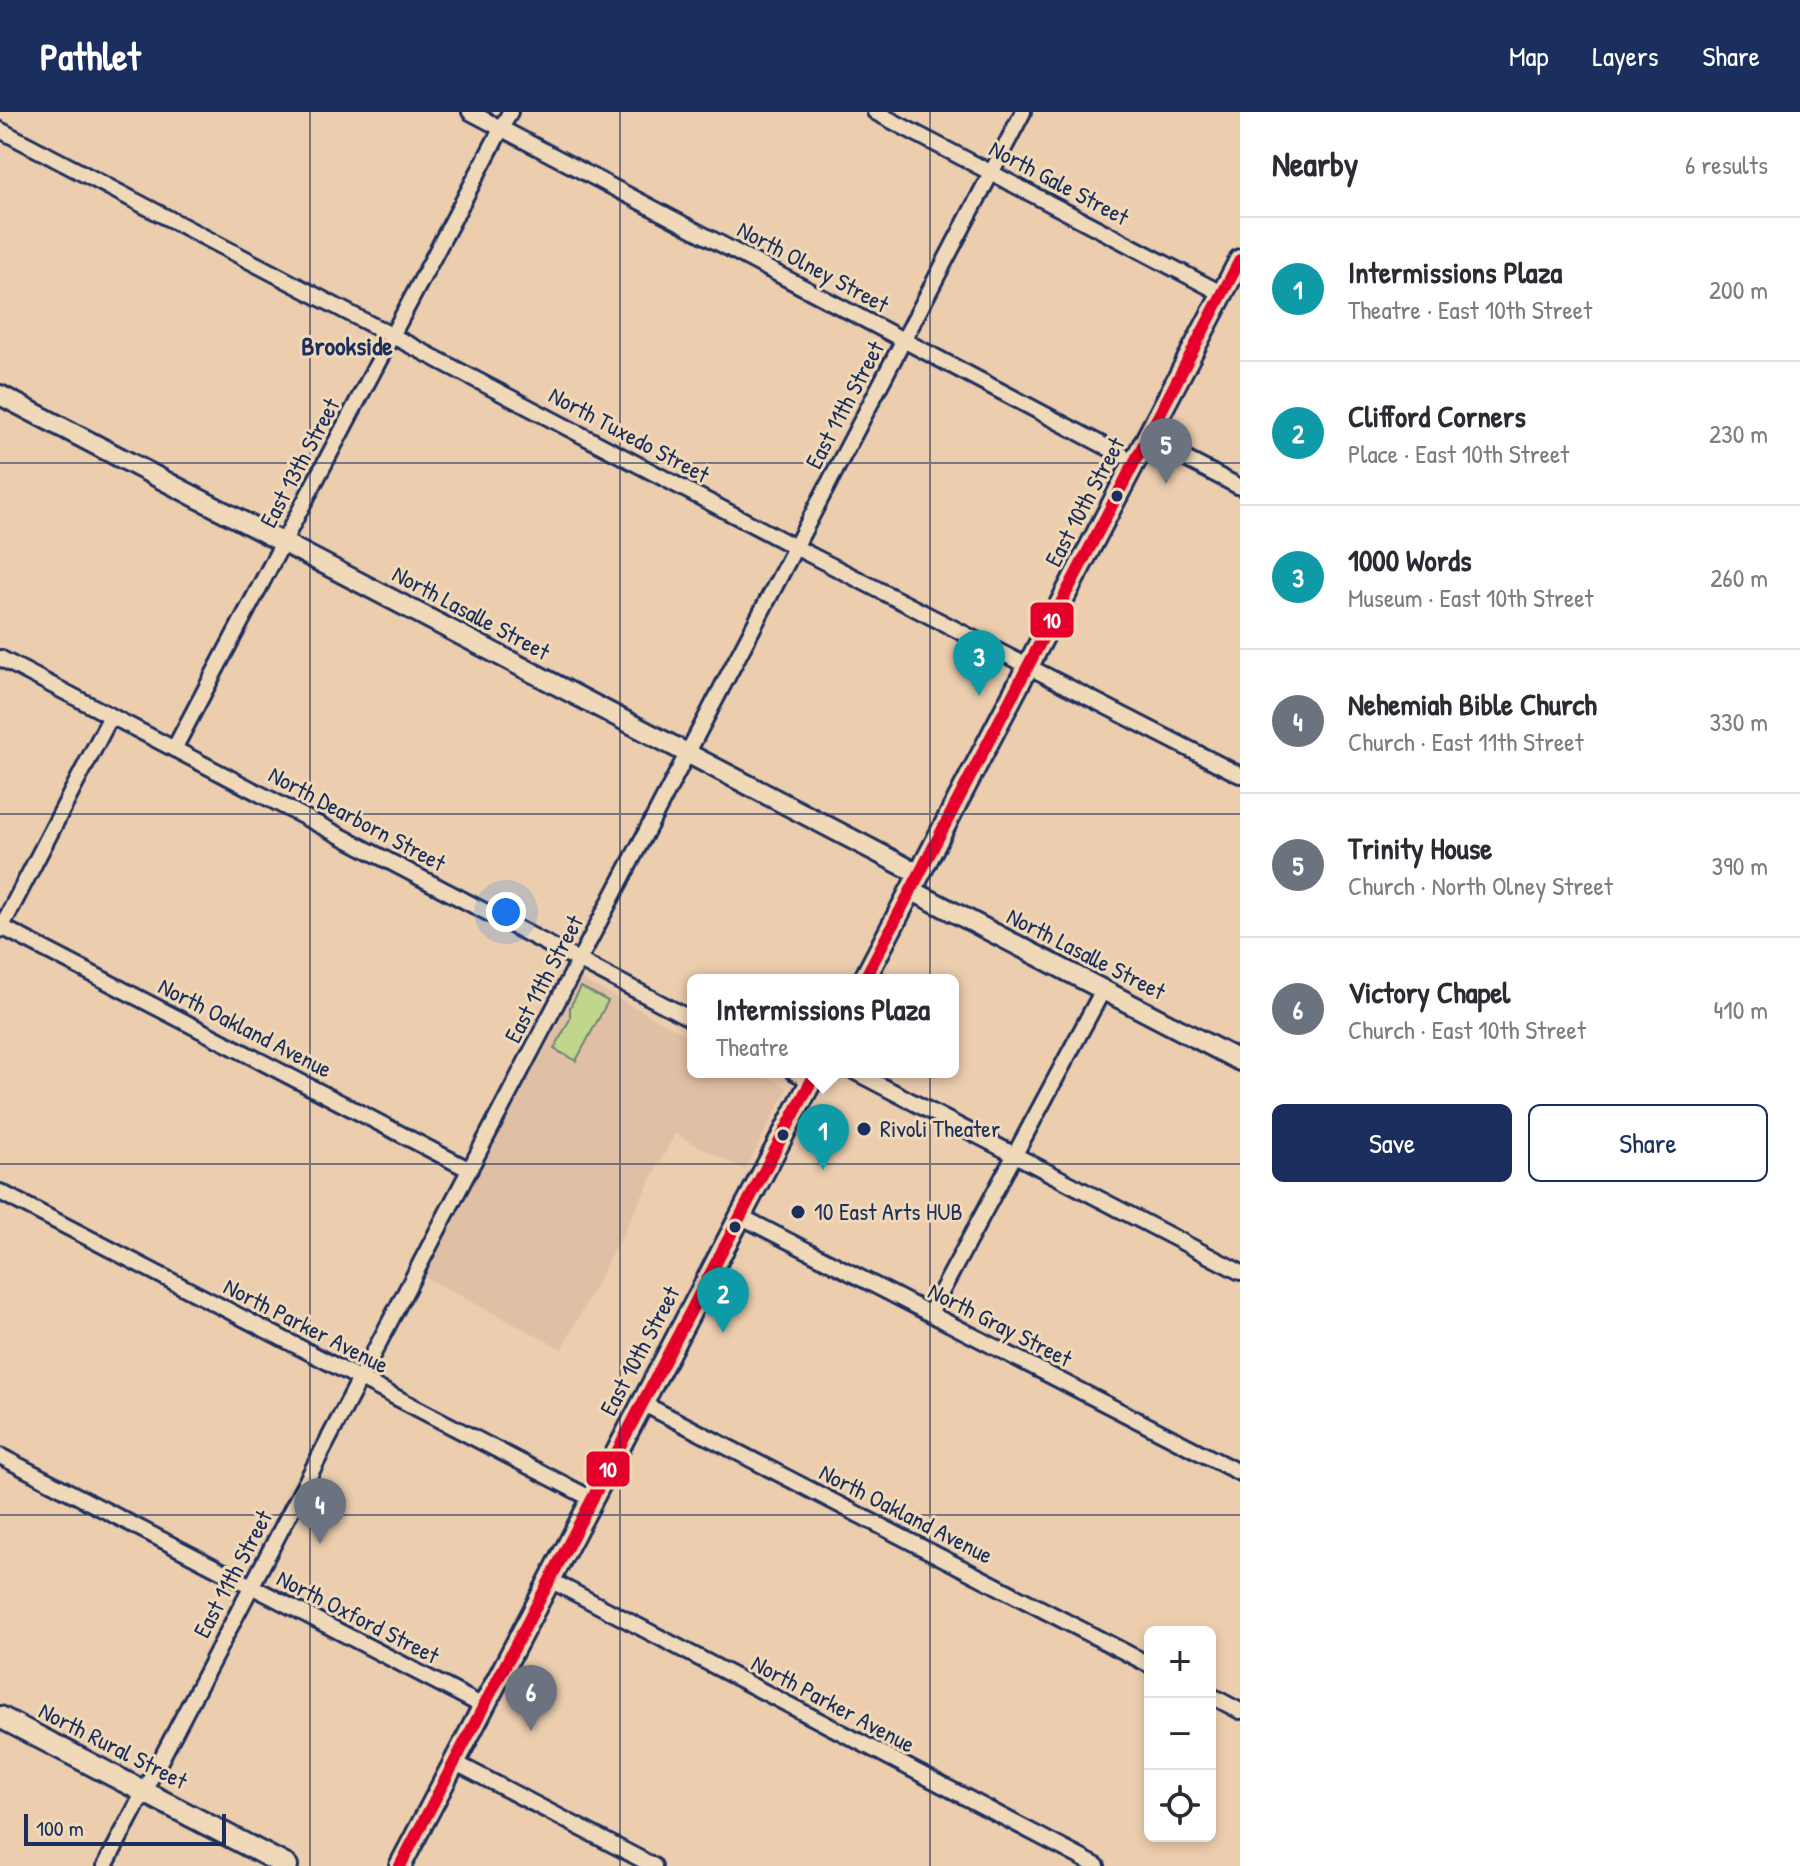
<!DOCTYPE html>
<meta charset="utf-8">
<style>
body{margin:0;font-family:"Patrick Hand",sans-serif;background:#f7f7f7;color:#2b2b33}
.controls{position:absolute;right:24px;bottom:24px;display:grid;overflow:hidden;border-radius:12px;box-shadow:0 4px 12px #0003}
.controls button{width:72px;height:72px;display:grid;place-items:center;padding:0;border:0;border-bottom:2px solid #e1e1e2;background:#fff;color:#2b2b33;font:40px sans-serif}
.scale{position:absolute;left:24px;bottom:20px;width:202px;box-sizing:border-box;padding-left:8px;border:4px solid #1b2f5e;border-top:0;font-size:22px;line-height:28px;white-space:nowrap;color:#1b2f5e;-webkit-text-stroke:6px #f0d9b8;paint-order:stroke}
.you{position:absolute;left:506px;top:800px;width:28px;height:28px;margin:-20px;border:6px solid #fff;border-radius:50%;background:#1a73e8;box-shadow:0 0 0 12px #1a73e833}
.badge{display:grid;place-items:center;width:52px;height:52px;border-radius:50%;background:#1b2f5e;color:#fff;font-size:26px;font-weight:700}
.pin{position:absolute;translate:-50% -66px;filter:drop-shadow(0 2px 4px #0008)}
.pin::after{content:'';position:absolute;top:42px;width:28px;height:24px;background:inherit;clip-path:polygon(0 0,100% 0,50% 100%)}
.popup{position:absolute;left:687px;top:862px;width:272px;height:104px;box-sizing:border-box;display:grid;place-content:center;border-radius:12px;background:#fff;filter:drop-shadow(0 2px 6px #0005);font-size:26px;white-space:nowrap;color:#7c7c81}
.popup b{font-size:30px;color:#2b2b33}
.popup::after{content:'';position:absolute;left:50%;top:100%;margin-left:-16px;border:16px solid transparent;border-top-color:#fff}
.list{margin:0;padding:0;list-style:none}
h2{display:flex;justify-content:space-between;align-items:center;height:104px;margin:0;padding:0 32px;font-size:34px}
h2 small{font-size:26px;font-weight:400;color:#7c7c81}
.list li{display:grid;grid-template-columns:52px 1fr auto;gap:24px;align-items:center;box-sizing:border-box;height:144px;padding:0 32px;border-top:2px solid #e1e1e2}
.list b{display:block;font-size:30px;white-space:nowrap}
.list p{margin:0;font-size:26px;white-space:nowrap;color:#7c7c81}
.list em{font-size:26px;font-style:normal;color:#7c7c81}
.actions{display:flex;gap:16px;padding:24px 32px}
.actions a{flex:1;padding:18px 0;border:2px solid #1b2f5e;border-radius:12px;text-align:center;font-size:28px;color:#1b2f5e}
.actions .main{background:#1b2f5e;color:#fff}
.icon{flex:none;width:44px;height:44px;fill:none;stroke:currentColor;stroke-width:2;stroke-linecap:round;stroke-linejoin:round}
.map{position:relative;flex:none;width:1240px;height:1754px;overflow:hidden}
header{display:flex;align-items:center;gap:48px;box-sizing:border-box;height:112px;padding:0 40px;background:#1b2f5e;color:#fff}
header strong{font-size:38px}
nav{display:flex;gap:44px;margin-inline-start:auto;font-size:28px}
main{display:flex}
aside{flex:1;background:#fff}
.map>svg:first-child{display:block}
.built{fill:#e1bfa5}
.green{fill:#bfd68c;stroke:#6d8275;stroke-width:2}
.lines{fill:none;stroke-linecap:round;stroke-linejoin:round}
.minor-casing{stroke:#1b2f5e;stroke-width:20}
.tertiary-casing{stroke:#1b2f5e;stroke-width:24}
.secondary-casing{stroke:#1b2f5e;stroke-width:26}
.minor{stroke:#f0d9b8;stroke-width:14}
.tertiary{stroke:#f0d9b8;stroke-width:18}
.secondary{stroke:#f0d9b8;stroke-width:20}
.bus-1-casing{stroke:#f0d9b8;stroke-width:18}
.bus-1{stroke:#e4002b;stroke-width:12}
.grid{fill:none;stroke:#1b2f5e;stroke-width:2;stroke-opacity:0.55}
.bus-dot{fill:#1b2f5e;stroke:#f0d9b8;stroke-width:3}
.labels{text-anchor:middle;stroke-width:6;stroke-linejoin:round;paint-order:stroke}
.street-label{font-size:24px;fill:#1b2f5e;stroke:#f0d9b8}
.poi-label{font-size:24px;fill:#1b2f5e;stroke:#f0d9b8;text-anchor:start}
.neighbourhood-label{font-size:26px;font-weight:bold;fill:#1b2f5e;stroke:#f0d9b8}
.line-badge{stroke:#f0d9b8;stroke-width:3}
.badge-label{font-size:22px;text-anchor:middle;font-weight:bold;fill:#fff}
</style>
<header>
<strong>Pathlet</strong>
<nav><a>Map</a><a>Layers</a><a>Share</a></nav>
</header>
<main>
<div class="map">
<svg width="1240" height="1754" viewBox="0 0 1240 1754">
<rect width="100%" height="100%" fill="#eccdae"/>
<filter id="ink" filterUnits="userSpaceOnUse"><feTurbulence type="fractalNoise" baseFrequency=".0125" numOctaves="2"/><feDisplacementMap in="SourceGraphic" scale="16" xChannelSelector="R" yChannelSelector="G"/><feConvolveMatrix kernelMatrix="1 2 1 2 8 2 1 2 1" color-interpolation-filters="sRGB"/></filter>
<g filter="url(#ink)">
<!-- built -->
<polygon class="built" points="581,867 693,926 693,960 758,960 788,976 745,1058 675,1022 562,1237 424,1165"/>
<!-- green -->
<polygon class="green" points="581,875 608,889 576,949 554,937 570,907 570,895"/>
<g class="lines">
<!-- minor casing -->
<g class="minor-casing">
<g id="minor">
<polyline points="470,0 1135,350"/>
<polyline points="875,0 1223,182"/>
<polyline points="0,18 795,435 1240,663"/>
<polyline points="1147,327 1240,375"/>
<polyline points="0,546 693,908"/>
<polyline points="174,637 510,0"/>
<polyline points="0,814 470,1058"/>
<polyline points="0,818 111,604"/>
<polyline points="794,960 811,969"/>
<polyline points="855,960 1240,1160"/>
<polyline points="0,1080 592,1387"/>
<polyline points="740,1104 1240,1361"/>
<polyline points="930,1201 1103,878"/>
<polyline points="642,1291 1150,1553"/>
<polyline points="0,1344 483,1594"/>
<polyline points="550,1468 1097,1754"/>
<polyline points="1210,1583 1240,1599"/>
<polyline points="454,1650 654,1754"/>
<polyline points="105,1754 1023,0"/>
</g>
</g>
<!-- tertiary casing -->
<g class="tertiary-casing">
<g id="tertiary">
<polyline points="0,283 919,762"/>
<polyline points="911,778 1240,949"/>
</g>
</g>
<!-- secondary casing -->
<g class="secondary-casing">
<g id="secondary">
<polyline points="864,868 1240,148"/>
<polyline points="0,1605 287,1754"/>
<polyline points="400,1754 816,960"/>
</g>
</g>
<!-- minor -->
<use href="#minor" class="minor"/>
<!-- tertiary -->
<use href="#tertiary" class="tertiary"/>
<!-- secondary -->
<use href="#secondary" class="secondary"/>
<!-- bus-1 casing -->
<g class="bus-1-casing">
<g id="bus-1">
<polyline points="864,868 1240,148"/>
<polyline points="400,1754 816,960"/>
</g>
</g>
<!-- bus-1 -->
<use href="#bus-1" class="bus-1"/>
</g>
</g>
<!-- grid -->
<path class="grid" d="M310 0V1754M620 0V1754M930 0V1754M0 351H1240M0 702H1240M0 1052H1240M0 1403H1240"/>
<!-- markers -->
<g class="bus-dot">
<circle cx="1117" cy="384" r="7"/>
<circle cx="864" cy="1017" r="8"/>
<circle cx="783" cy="1023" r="7"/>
<circle cx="798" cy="1100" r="8"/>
<circle cx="735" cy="1115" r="7"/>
</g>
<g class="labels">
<!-- street labels -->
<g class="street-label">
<text transform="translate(1059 71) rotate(28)" y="8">North Gale Street</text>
<text transform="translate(813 155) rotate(28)" y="8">North Olney Street</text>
<text transform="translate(845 293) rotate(-62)" y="8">East 11th Street</text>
<text transform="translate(629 323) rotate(28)" y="8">North Tuxedo Street</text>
<text transform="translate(300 351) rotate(-62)" y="8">East 13th Street</text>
<text transform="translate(1085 390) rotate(-62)" y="8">East 10th Street</text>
<text transform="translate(471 501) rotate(28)" y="8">North Lasalle Street</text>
<text transform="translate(357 707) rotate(28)" y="8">North Dearborn Street</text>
<text transform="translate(1086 842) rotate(27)" y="8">North Lasalle Street</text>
<text transform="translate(544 867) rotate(-62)" y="8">East 11th Street</text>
<text transform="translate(245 916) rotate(27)" y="8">North Oakland Avenue</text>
<text transform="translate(1000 1213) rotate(27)" y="8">North Gray Street</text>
<text transform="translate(306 1214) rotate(27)" y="8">North Parker Avenue</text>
<text transform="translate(640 1239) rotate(-62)" y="8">East 10th Street</text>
<text transform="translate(906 1402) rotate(27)" y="8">North Oakland Avenue</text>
<text transform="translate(233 1462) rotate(-62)" y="8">East 11th Street</text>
<text transform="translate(358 1505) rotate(27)" y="8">North Oxford Street</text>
<text transform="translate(833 1592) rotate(28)" y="8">North Parker Avenue</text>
<text transform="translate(113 1634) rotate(27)" y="8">North Rural Street</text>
</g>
<!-- poi labels -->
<g class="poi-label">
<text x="880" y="1025">Rivoli Theater</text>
<text x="814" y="1108">10 East Arts HUB</text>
</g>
<!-- neighbourhood labels -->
<g class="neighbourhood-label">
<text x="347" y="243">Brookside</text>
</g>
</g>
<g class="line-badge">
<rect x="1029" y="489" width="46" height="38" rx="8" fill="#e4002b"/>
<rect x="585" y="1338" width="46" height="38" rx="8" fill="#e4002b"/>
</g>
<g class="badge-label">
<text x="1052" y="516">10</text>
<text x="608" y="1365">10</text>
</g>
</svg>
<div class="controls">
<button>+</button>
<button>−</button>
<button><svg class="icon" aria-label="locate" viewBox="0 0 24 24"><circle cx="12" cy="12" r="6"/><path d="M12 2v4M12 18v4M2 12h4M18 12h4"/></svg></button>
</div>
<div class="scale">100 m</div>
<div class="you"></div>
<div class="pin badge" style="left:823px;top:1058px;background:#0f9aa8">1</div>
<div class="popup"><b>Intermissions Plaza</b>Theatre</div>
<div class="pin badge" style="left:723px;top:1221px;background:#0f9aa8">2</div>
<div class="pin badge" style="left:979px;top:584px;background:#0f9aa8">3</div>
<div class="pin badge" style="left:320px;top:1432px;background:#6b7280">4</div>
<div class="pin badge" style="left:1166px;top:372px;background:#6b7280">5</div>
<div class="pin badge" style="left:531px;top:1619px;background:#6b7280">6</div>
</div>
<aside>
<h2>Nearby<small>6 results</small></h2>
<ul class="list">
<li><span class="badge" style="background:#0f9aa8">1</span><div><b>Intermissions Plaza</b><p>Theatre · East 10th Street</p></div><em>200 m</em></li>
<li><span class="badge" style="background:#0f9aa8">2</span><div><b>Clifford Corners</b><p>Place · East 10th Street</p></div><em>230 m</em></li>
<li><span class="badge" style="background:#0f9aa8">3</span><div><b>1000 Words</b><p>Museum · East 10th Street</p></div><em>260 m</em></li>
<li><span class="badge" style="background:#6b7280">4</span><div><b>Nehemiah Bible Church</b><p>Church · East 11th Street</p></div><em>330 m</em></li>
<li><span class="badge" style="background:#6b7280">5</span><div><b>Trinity House</b><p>Church · North Olney Street</p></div><em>390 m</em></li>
<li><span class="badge" style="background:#6b7280">6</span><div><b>Victory Chapel</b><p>Church · East 10th Street</p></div><em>410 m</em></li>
</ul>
<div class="actions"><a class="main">Save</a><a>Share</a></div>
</aside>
</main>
